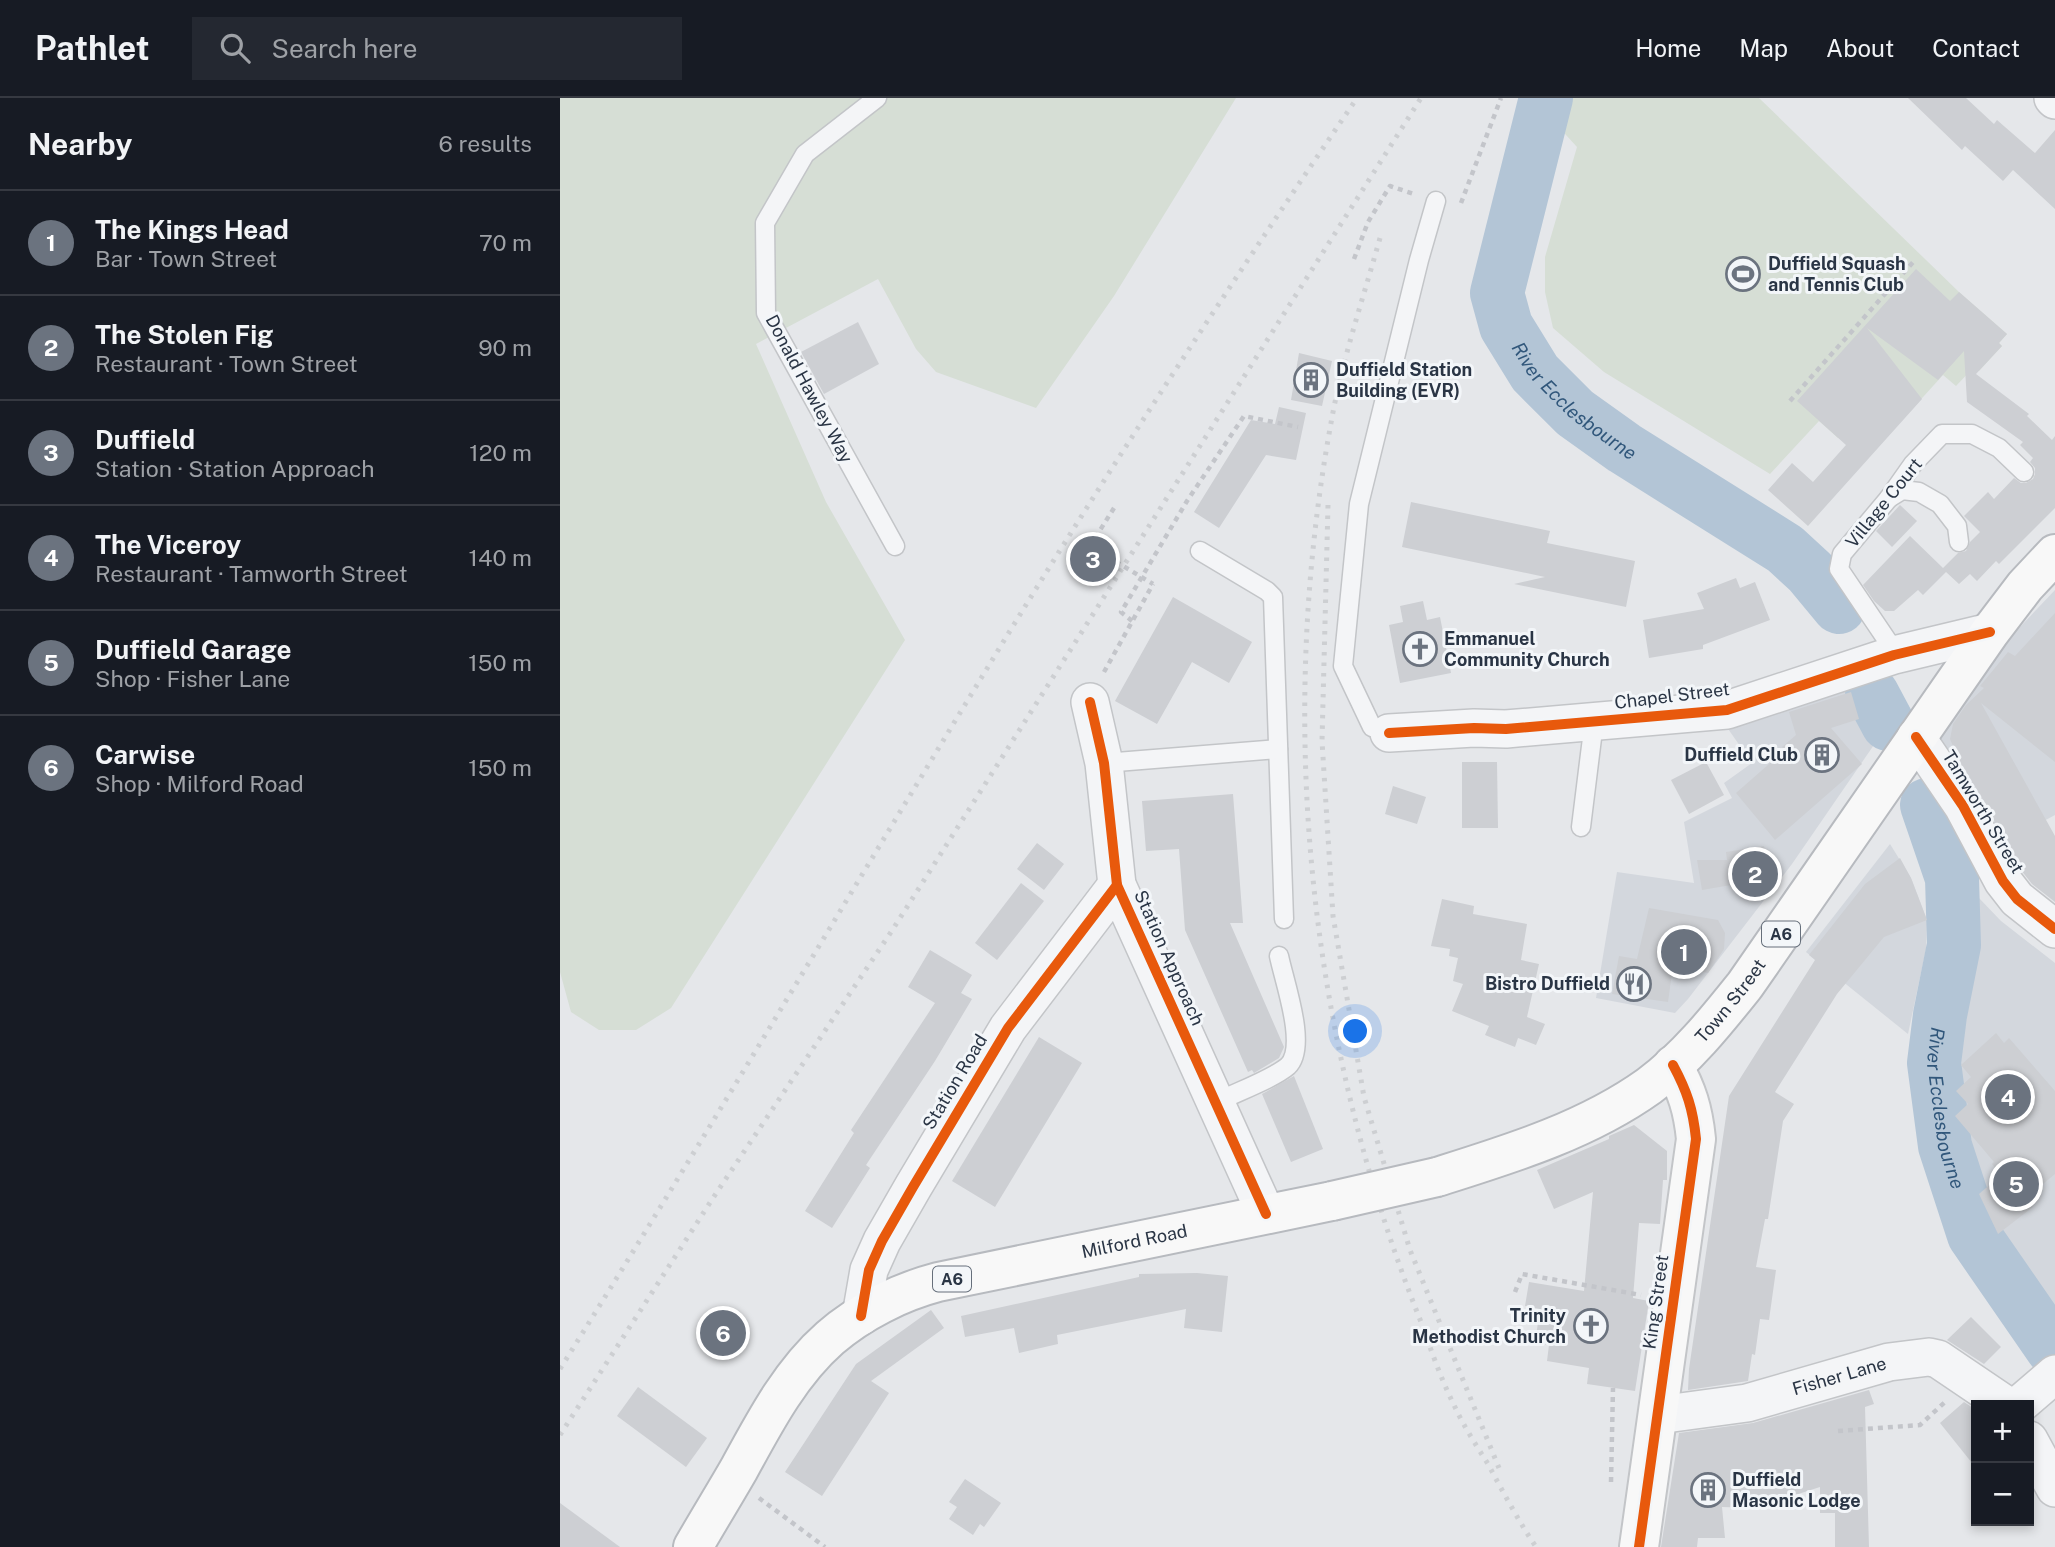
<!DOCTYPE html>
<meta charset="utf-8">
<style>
body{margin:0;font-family:"Public Sans",sans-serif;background:#242831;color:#f1f3f6}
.controls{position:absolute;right:21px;bottom:21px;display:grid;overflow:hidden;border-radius:0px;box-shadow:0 4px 10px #0003}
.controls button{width:63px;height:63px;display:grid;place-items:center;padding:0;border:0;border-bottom:2px solid #363941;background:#171b24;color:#f1f3f6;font:35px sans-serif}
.you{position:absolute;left:796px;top:934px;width:24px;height:24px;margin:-18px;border:5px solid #fff;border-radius:50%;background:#1a73e8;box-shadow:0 0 0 10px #1a73e833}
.badge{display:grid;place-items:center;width:46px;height:46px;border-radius:50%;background:#6b737f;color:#fff;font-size:23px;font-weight:700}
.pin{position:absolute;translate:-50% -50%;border:4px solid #fff;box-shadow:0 2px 7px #0006}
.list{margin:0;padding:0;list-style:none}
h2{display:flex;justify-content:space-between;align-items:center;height:91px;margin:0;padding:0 28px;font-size:30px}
h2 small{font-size:23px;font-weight:400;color:#9ea1a6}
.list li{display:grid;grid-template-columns:46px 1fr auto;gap:21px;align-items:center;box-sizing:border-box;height:105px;padding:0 28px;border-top:2px solid #363941}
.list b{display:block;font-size:26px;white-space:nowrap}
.list p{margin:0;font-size:23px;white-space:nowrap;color:#9ea1a6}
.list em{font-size:23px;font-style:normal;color:#9ea1a6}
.icon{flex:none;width:38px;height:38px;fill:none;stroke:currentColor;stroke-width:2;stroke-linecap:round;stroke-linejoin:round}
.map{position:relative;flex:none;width:1495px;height:1449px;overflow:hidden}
header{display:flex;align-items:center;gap:42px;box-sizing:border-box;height:98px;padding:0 35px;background:#171b24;border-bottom:2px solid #363941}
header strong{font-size:33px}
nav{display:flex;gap:38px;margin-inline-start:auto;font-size:24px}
.search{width:490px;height:63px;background:#242831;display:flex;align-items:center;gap:18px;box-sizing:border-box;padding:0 24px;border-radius:0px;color:#9ea1a6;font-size:26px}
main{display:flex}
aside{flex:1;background:#171b24}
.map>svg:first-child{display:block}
.built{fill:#d3d7dd}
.green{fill:#d6ded5}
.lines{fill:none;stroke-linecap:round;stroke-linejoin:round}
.river{stroke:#b3c5d6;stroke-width:54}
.building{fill:#cdcfd3}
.lane-casing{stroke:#c3c5c8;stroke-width:21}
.street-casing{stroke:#c3c5c8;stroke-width:40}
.secondary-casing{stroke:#c3c5c8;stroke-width:42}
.highway-casing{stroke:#b7babf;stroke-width:42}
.path{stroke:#c3c5ca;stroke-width:4.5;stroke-dasharray:5 5;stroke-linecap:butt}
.lane{stroke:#f4f5f7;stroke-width:18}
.street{stroke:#f4f5f7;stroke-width:37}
.secondary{stroke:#f8f8f8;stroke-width:38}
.highway{stroke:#f8f8f8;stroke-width:38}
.rail{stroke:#cdcfd2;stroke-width:5;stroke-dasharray:3.5 7;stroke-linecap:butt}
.highway-bridge-casing{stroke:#b7babf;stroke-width:42;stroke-linecap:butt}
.path-bridge{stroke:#c3c5ca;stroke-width:4.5;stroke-dasharray:5 5;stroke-linecap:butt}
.highway-bridge{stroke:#f8f8f8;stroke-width:38}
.cycleway-casing{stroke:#f3f6f9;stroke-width:15}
.cycleway{stroke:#e8590c;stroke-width:10}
.labels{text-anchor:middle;stroke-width:6;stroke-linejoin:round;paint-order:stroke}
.shield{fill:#f3f6f9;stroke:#666f7b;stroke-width:2}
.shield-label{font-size:16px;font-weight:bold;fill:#2a3545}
.poi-label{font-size:18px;font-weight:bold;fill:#2a3545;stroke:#f3f6f9;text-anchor:start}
.street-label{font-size:18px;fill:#2a3545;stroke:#f3f6f9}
.water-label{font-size:19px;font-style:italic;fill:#31577b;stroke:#f3f6f9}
</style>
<header>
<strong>Pathlet</strong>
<div class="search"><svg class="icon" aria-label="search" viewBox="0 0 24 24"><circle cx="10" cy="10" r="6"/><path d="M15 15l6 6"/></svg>Search here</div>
<nav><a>Home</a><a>Map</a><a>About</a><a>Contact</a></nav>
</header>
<main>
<aside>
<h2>Nearby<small>6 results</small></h2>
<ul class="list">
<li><span class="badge">1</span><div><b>The Kings Head</b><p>Bar · Town Street</p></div><em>70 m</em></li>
<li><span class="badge">2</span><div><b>The Stolen Fig</b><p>Restaurant · Town Street</p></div><em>90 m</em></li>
<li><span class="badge">3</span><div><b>Duffield</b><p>Station · Station Approach</p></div><em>120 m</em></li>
<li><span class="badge">4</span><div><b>The Viceroy</b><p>Restaurant · Tamworth Street</p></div><em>140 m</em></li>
<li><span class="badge">5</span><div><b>Duffield Garage</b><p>Shop · Fisher Lane</p></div><em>150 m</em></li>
<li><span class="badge">6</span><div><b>Carwise</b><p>Shop · Milford Road</p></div><em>150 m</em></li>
</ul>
</aside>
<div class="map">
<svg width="1495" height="1449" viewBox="0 0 1495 1449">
<rect width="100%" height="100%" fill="#e5e7ea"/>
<!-- built -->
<g class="built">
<polygon points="1495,492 1495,717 1439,747 1375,640 1425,566"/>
<polygon points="1289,591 1318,641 1232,766 1128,901 1115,915 1036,900 1057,774 1134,785 1124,724 1172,700 1164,685 1192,665 1166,628"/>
<polygon points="1330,746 1351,780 1367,822 1366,851 1348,936 1246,854"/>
<polygon points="1418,799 1441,823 1495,865 1495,1230 1467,1197 1424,1124 1390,1021 1387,969 1390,919 1409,845 1409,804"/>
</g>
<!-- green -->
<g class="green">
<polygon points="0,0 676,0 554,198 476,310 376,274 356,251 318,181 196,246 266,404 345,542 111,910 76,932 39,932 11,914 0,874"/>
<polygon points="1004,0 1199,0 1399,194 1447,236 1439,245 1442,248 1419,273 1414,269 1396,288 1383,277 1354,309 1327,285 1278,340 1259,323 1210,376 1044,274 993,230 985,194 985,159 1017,49 996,26"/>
</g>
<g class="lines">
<!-- river -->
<g class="river">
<path id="s1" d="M986 0 937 195 946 228 975 275 1015 315 1064 350 1225 451 1250 474 1279 509"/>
<polyline points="1312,596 1328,626"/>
<path id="s2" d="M1367 707 1392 780 1394 847 1380 917 1374 965 1385 1048 1414 1137 1492 1250"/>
</g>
</g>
<!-- building -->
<g class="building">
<polygon points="1348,0 1406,0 1434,26 1437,22 1475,55 1495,32 1495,111 1453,72 1443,83 1405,48 1402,52"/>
<polygon points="1356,171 1390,203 1399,194 1447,236 1439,245 1442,248 1416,276 1469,316 1467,318 1492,342 1495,338 1495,410 1439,466 1436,463 1417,483 1410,476 1399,486 1386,474 1363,497 1358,492 1334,513 1325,513 1314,503 1303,487 1350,438 1383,470 1398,455 1406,453 1410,444 1420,434 1404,418 1428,394 1434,401 1454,380 1461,385 1466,385 1473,381 1475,376 1475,370 1470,364 1473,360 1460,347 1463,344 1407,304 1404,253 1378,282 1307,230 1362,301 1248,428 1208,392 1232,365 1253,384 1286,347 1237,303"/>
<polygon points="298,224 319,266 264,296 241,254"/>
<polygon points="739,255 772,263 762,308 731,302"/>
<polygon points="719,309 746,315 736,362 706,357 659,430 634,414 691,322 715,326"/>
<polygon points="851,404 990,433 987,445 1075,463 1066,509 954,486 985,479 842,449"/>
<polygon points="1340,407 1357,423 1332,449 1316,433"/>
<polygon points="1176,480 1180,490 1195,484 1210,522 1143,547 1143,551 1089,560 1083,522 1144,511 1137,495"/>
<polygon points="613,499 692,544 669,585 632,564 597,626 555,603"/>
<polygon points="863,503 867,522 880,519 891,575 840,585 829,527 843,524 840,508"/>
<polygon points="1495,515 1495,664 1421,605 1495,738 1495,804 1472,786 1461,772 1421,698 1401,667 1390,641 1393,626 1406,607 1424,590 1420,588 1448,554 1455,558"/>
<polygon points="1291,594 1299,621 1271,630 1302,666 1215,742 1176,695 1225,652 1222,649 1236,637 1229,614"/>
<polygon points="902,664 937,664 938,730 902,730"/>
<polygon points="1146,664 1164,697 1129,716 1111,682"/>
<polygon points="833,688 866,699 857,726 825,716"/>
<polygon points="673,696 683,825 670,825 724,949 719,960 694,975 692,972 688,974 625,832 619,751 586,753 582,703"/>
<polygon points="477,745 504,766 484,792 457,771"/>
<polygon points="1204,748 1212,780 1142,792 1137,762 1167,762 1166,754"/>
<polygon points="1340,760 1351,780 1367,822 1324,839 1277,896 1215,994 1234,1006 1223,1023 1208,1121 1205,1121 1196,1169 1216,1172 1209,1222 1200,1221 1195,1257 1192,1256 1188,1283 1128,1292 1129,1271 1169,998 1255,862 1249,857 1305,786"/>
<polygon points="461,785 484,803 437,862 415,845"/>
<polygon points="882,801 914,808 913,816 967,826 961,862 979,866 967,919 985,926 976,947 958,940 955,949 925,937 929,928 892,913 903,886 893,883 898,860 889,858 890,851 871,848"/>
<polygon points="1089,810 1158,822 1165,835 1164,851 1148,875 1113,868 1108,904 1052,896 1059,858 1077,861"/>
<polygon points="370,852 412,877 401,895 412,901 375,963 306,1067 310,1070 272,1130 245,1113 294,1035 291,1032 375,905 348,889"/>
<polygon points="1436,935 1444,945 1449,940 1495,993 1495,1076 1466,1100 1473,1109 1438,1136 1419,1096 1441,1077 1432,1066 1434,1064 1395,1018 1408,1006 1396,993 1411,979 1401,967"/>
<polygon points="479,939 522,965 435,1109 392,1083"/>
<polygon points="734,978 763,1051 731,1064 702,996"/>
<polygon points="1074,1027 1107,1053 1107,1082 1103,1082 1100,1126 1079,1125 1073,1200 1089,1203 1075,1293 1027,1286 1029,1270 987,1263 989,1247 975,1245 980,1211 965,1208 969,1184 1024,1193 1033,1094 994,1111 977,1072 1049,1041 1049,1038"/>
<polygon points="637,1175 668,1178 662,1234 624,1230 626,1211 497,1237 498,1246 459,1255 454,1230 405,1239 401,1218 579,1179 579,1176"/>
<polygon points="371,1212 384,1230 311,1283 329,1295 262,1398 225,1374 296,1266"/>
<polygon points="1411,1219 1441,1249 1424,1266 1387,1242"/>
<polygon points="78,1289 147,1340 126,1369 57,1318"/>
<polygon points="1309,1292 1314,1306 1305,1309 1309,1449 1275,1449 1275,1415 1260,1415 1260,1389 1195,1410 1162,1409 1165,1440 1138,1440 1137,1449 1101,1449 1119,1335 1193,1325"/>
<polygon points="1404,1304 1416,1312 1416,1370 1380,1325"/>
<polygon points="405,1381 441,1405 424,1429 420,1426 413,1437 389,1421 397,1409 389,1404"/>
<polygon points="0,1405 60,1449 0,1449"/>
</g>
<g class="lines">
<!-- lane casing -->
<g class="lane-casing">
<g id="lane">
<polyline points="317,0 245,56 205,125 206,215 335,448"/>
<polyline points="1329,400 1342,392 1359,394 1380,406 1397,428 1399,444"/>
<polyline points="640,453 707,493 713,499 724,821"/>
<polyline points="1337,557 1279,471 1282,456 1329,400 1353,366 1382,336 1412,336 1439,350 1464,374"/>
<polyline points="829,635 812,629 783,568 799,406 859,162 876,103"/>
<polyline points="544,665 718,651"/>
<polyline points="1021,729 1034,624"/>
<path d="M655 1005C674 995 713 981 728 968 748 949 724 883 719 858"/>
</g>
</g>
<!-- street casing -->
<g class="street-casing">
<g id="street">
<polyline points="1493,0 1495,2"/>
<polyline points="530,604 544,665 557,787 706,1116"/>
<polyline points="829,635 914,630 946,631 1167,612 1334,557 1430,534"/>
<polyline points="1356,639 1403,708 1443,783 1457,801 1495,831"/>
<polyline points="301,1218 309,1172 322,1143 353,1089 448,930 557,787"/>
<polyline points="1459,1307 1495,1276"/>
<path id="s3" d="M1098 1317 1187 1305 1329 1264 1369 1259 1378 1261 1446 1307"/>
<polyline points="1469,1342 1495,1390"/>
</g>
</g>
<!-- secondary casing -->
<g class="secondary-casing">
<path id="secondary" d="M1079 1449 1136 1041C1133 1011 1127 993 1113 967"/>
</g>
<!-- highway casing -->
<g class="highway-casing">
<g id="highway">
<path id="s4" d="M877 1079C950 1056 1026 1033 1089 988 1126 961 1157 922 1185 887L1430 534 1465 488 1495 456"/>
<path id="s5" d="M133 1449C148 1423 164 1397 179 1371 204 1325 230 1275 270 1240 300 1214 340 1194 378 1184L772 1103"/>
</g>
</g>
<!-- path -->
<g class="path">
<polyline points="901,105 941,0"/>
<polyline points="794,161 808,124 830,88 854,96"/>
<polyline points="1230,303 1355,162"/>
<polyline points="530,448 554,410"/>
<polyline points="572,523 561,514 627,403 684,318 738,329"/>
<polyline points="544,574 593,486"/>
<polyline points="955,1194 962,1176 1081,1197"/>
<polyline points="1278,1333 1360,1327 1385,1304"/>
<polyline points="1051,1384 1053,1290"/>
<polyline points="199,1400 265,1449"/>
</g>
<!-- lane -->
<use href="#lane" class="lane"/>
<!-- street -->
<use href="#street" class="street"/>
<!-- secondary -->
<use href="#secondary" class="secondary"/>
<!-- highway -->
<use href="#highway" class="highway"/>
<!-- rail -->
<g class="rail">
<path d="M820 140C803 201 782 262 771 325 716 624 748 942 861 1224 871 1252 881 1281 894 1307 903 1327 916 1347 928 1366 943 1394 958 1422 976 1449"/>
<polyline points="768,407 762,643 773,818 804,999 850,1152 939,1370"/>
<path d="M0 1271C143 1043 280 812 420 582 540 384 667 191 797 0"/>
<polyline points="0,1337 153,1100 333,831 861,0"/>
</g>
<!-- highway-bridge casing -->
<g class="highway-bridge-casing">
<polyline id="highway-bridge" points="772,1103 877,1079"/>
</g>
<!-- path-bridge -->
<polyline class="path-bridge" points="530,448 593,486"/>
<!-- highway-bridge -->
<use href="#highway-bridge" class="highway-bridge"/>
<!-- cycleway casing -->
<g class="cycleway-casing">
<g id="cycleway">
<polyline points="530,604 544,665 557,787 706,1116"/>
<polyline points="829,635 914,630 946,631 1167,612 1334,557 1430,534"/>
<polyline points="1356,639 1403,708 1443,783 1457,801 1495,831"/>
<polyline points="301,1218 309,1172 322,1143 353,1089 448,930 557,787"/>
<path d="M1079 1449 1136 1041C1133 1011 1127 993 1113 967"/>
</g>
</g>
<!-- cycleway -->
<use href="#cycleway" class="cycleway"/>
</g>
<!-- icons -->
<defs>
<g id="stadium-ring" transform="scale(1.75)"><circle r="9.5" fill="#f3f6f9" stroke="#6b737f" stroke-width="1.5"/><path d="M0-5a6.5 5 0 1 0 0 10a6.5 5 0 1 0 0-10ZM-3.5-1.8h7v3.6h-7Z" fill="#6b737f"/></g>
<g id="building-ring" transform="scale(1.75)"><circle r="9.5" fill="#f3f6f9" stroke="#6b737f" stroke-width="1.5"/><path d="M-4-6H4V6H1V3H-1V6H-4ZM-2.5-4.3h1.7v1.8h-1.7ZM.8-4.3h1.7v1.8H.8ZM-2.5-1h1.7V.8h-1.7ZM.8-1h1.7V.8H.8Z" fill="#6b737f"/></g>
<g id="church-ring" transform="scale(1.75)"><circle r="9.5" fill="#f3f6f9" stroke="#6b737f" stroke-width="1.5"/><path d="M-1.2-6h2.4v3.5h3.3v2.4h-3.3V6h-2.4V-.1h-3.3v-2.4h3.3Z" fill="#6b737f"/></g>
<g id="restaurant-ring" transform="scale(1.75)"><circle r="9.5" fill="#f3f6f9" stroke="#6b737f" stroke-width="1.5"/><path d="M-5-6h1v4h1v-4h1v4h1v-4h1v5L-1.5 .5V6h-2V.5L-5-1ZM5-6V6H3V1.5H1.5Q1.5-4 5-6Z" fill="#6b737f"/></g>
</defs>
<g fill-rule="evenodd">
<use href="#stadium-ring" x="1183" y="176"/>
<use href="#building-ring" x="751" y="282"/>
<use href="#church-ring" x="860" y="551"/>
<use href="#building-ring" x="1262" y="657"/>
<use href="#restaurant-ring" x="1074" y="886"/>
<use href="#church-ring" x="1031" y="1228"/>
<use href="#building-ring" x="1148" y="1392"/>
</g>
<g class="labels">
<!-- shield labels -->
<g class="shield">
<rect x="1202" y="823.5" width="38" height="25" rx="5"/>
<rect x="373" y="1168.5" width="38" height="25" rx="5"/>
</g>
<g class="shield-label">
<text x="1221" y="842">A6</text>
<text x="392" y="1187">A6</text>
</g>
<!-- poi labels -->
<g class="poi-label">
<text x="1208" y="172">Duffield Squash<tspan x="1208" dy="21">and Tennis Club</tspan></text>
<text x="776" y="278">Duffield Station<tspan x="776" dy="21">Building (EVR)</tspan></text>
<text x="884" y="547">Emmanuel<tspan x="884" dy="21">Community Church</tspan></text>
<text x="1238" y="663" text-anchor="end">Duffield Club</text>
<text x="1050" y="892" text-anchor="end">Bistro Duffield</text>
<text x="1006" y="1224" text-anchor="end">Trinity<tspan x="1006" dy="21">Methodist Church</tspan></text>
<text x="1172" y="1388">Duffield<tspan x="1172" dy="21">Masonic Lodge</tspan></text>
</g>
<!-- street labels -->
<g class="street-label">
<text transform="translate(249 291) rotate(62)" y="6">Donald Hawley Way</text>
<text transform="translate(1324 405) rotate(-51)" y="6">Village Court</text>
<text transform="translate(1112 598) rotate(-7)" y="6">Chapel Street</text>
<text transform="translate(1423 714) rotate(59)" y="6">Tamworth Street</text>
<text transform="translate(609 860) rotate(66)" y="6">Station Approach</text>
<text dy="6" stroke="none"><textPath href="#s4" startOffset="350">Town Street</textPath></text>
<text transform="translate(395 984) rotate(-59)" y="6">Station Road</text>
<text dy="6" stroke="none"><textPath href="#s5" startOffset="574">Milford Road</textPath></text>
<text transform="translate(1096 1204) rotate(-82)" y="6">King Street</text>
<text dy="6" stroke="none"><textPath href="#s3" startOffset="186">Fisher Lane</textPath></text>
</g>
<!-- water labels -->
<g class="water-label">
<text dy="7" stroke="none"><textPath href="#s1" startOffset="338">River Ecclesbourne</textPath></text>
<text dy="7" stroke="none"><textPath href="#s2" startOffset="310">River Ecclesbourne</textPath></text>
</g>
</g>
</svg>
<div class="controls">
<button>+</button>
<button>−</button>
</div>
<div class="you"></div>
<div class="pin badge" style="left:1124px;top:854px">1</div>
<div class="pin badge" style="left:1195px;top:776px">2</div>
<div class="pin badge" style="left:533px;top:461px">3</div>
<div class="pin badge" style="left:1448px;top:999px">4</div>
<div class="pin badge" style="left:1456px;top:1086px">5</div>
<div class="pin badge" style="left:163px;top:1235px">6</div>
</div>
</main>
